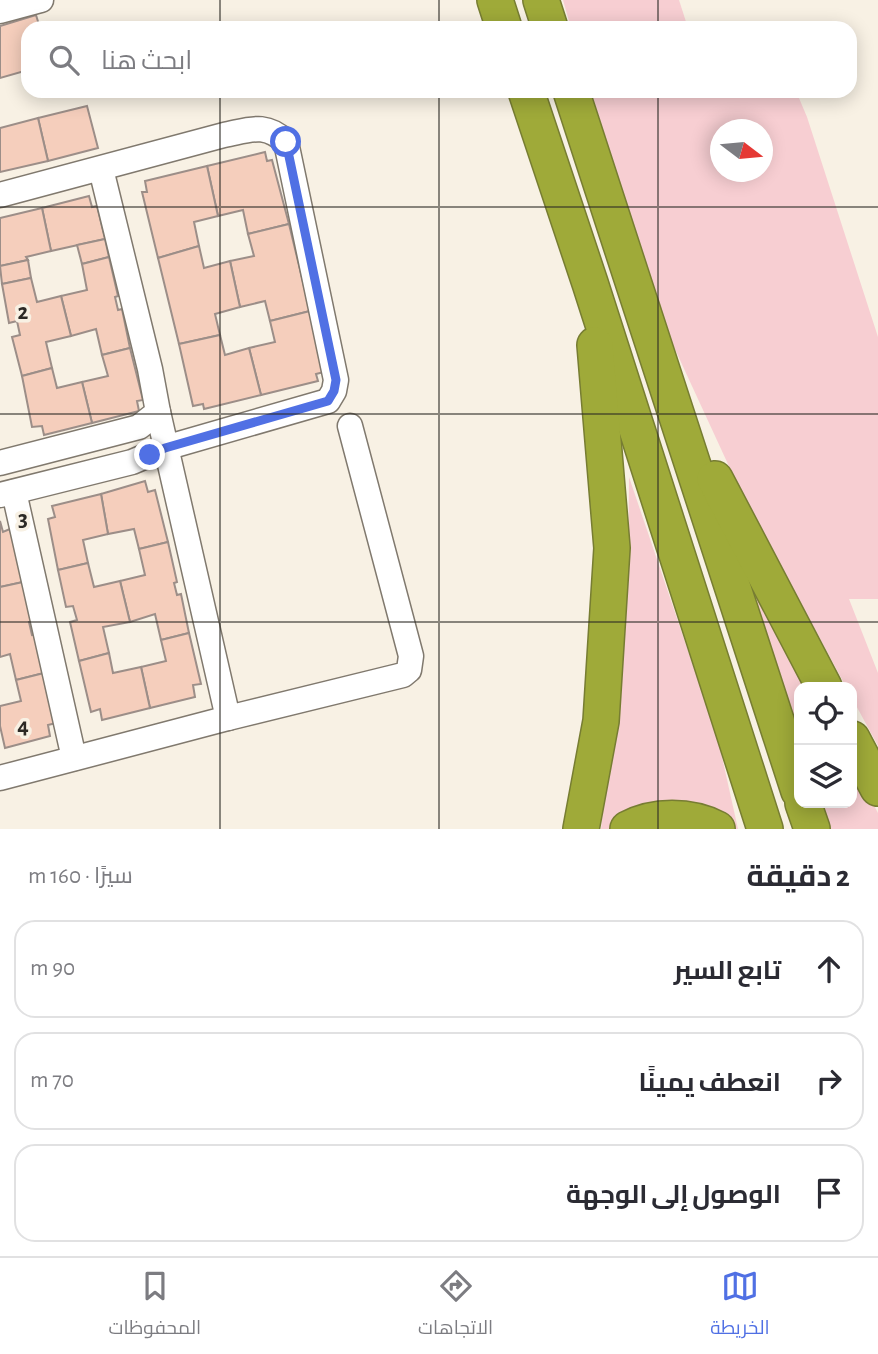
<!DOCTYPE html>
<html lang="ar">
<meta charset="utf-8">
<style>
body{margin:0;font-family:"Alegreya Sans",Cairo,sans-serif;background:#f2f2f3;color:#2b2b33;direction:rtl}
.controls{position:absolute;right:21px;bottom:21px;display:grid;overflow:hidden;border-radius:14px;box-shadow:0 4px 18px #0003}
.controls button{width:63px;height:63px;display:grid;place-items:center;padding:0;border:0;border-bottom:2px solid #e1e1e2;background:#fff;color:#2b2b33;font:35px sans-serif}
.compass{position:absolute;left:710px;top:119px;width:63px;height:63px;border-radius:50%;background:#fff;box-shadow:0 4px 18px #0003;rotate:106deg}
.stop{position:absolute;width:21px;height:21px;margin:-16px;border:5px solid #5070e4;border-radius:50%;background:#fff}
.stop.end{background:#5070e4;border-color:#fff;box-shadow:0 2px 7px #0008}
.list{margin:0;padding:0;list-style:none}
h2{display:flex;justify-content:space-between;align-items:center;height:91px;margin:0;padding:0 28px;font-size:30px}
h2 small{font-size:23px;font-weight:400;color:#7c7c81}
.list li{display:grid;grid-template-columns:46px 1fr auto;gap:21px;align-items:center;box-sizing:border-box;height:98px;margin:0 14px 14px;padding:0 14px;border:2px solid #e1e1e2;border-radius:21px}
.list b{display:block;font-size:26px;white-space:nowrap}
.list em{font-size:23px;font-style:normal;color:#7c7c81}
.icon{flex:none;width:38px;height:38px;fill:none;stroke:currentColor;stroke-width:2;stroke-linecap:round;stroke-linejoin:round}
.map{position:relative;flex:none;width:878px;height:829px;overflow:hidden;direction:ltr}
.search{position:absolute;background:#fff;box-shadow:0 4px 18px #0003;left:21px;right:21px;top:21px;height:77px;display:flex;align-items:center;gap:18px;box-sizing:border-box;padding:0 24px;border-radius:21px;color:#7c7c81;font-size:26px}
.sheet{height:427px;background:#fff}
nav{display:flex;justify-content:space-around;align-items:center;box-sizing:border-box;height:98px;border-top:2px solid #e1e1e2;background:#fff;font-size:19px;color:#7c7c81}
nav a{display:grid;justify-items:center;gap:4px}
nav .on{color:#5070e4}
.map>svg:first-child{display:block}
.green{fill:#f7ced2;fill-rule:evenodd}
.building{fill:#f5cebc;stroke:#9c8e88;stroke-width:2}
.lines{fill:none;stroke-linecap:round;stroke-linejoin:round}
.minor-casing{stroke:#80796e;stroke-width:27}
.highway-casing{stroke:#777d32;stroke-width:38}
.minor{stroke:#fff;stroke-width:24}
.highway{stroke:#9faa39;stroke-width:35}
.route{stroke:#5070e4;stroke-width:9}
.grid{fill:none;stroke:#2c2925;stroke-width:2;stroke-opacity:0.55}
.grid-label{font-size:23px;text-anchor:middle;font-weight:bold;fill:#2c2925;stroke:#f8f1e4;stroke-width:7;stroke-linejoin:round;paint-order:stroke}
</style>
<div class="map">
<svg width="878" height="829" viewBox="0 0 878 829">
<rect width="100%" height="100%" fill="#f8f1e4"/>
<!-- green -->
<g class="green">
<polygon points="563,0 679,0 688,28 571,28"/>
<path d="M591 91H796L807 117 878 337V599H849L878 673V746L852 698V687H846L739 488 662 321ZM720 130H762V172H720Z"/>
<polygon points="629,477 718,739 738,829 601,829 628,581"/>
<polygon points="728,544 812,687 799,687 799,746"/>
<polygon points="852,764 878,813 878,829 828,829 819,803 852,803"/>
</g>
<!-- building -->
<g class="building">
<polygon points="36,15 40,28 28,28 28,70 0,78 0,26"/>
<polygon points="87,106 98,148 48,161 38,118"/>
<polygon points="38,118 48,161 0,172 0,128"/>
<polygon points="265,152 267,161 272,160 289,224 248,234 243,210 218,216 207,166"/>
<polygon points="207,166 218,216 194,222 199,246 158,258 142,192 147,192 145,181"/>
<polygon points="89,196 92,207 97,206 105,239 51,251 42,208"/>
<polygon points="42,208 51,251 26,257 28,260 0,266 0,218"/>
<polygon points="289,224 310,311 270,321 265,301 240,307 230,261 254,256 248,234"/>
<polygon points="105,239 109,257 82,264 77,245"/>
<polygon points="199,246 204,268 230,261 240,307 215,314 220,335 179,344 158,258"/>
<polygon points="109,257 118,296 115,297 118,310 122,309 130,348 102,355 96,329 71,336 61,296 87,290 82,264"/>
<polygon points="28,260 31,278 2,284 0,266"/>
<polygon points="31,278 37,302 61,296 71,336 46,342 52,368 22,376 12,337 20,335 17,321 9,323 2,284"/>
<polygon points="310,311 324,372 316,374 318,381 261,395 249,348 275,342 270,321"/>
<polygon points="220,335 225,355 249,348 261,395 204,409 203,404 193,406 179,344"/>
<polygon points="130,348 143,400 137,401 139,411 92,423 82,382 108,376 102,355"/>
<polygon points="52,368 57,388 82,382 92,423 44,435 42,426 32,427 22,376"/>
<polygon points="145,481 148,492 155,490 168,542 139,549 134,529 108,534 101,494"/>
<polygon points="101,494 108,534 83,540 88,563 58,570 48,519 55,517 52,506"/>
<polygon points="0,521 3,532 10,529 23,582 0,587"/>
<polygon points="168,542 177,582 174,583 177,595 181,594 189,633 161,640 155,614 130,622 120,581 145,575 139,549"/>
<polygon points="88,563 94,587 120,581 130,622 103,627 109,653 79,661 70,622 77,620 73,606 66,607 58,570"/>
<polygon points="23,582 32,622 29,622 32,635 36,634 44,673 16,680 10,654 0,657 0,587"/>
<polygon points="189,633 201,684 193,685 195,697 150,708 141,667 166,661 161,640"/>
<polygon points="109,653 113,673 141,667 150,708 102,720 100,709 91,712 79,661"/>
<polygon points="44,673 56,723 48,725 50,736 5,748 0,726 0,706 21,701 16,680"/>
</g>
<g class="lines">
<!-- minor casing -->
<g class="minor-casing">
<g id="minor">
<polyline points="0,11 41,0"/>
<path d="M0 195 224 135C250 130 265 122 286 142L336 380 334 391 328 401 165 448 132 462 0 495"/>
<polyline points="0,463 139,427 158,412 150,369 101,169"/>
<polyline points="14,492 74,758"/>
<polyline points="228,718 403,675 409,670 411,656 350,426"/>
<polyline points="0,778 228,718 158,412"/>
</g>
</g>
<!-- highway casing -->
<g class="highway-casing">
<g id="highway">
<polyline points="495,0 504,28"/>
<polyline points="541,0 550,28"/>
<polyline points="526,91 590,283 765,829"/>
<polyline points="571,91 799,791"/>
<polyline points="715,479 824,687"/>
<polyline points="852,739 878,788"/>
<polyline points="803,803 812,829"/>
<polyline points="581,829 601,721 612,548 595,345"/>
<path d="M628 829C654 815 690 815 717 829"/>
</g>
</g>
<!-- minor -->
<use href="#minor" class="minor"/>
<!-- highway -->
<use href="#highway" class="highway"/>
</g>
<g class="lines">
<!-- route -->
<polyline class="route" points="150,455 165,448 328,401 334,391 336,380 286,142"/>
</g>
<!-- grid -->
<path class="grid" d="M220 0V28M439 0V28M658 0V28M220 91V829M439 91V829M658 91V829M0 207H878M0 414H878M0 622H878"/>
<g class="grid-label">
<text x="23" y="319">2</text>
<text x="23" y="526">3</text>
<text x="23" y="733">4</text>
</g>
</svg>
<div class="controls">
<button><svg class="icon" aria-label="locate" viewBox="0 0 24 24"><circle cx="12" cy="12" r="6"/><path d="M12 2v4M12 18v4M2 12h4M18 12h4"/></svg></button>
<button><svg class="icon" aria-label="layers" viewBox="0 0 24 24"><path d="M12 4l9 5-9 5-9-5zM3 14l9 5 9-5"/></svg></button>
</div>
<svg class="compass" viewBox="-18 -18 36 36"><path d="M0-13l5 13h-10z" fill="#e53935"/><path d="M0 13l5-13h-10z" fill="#7c7c81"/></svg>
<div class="stop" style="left:286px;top:142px"></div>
<div class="stop end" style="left:150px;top:455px"></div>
<div class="search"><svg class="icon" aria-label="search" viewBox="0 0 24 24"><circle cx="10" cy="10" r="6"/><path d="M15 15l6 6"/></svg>ابحث هنا</div>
</div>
<section class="sheet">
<h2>2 دقيقة<small>سيرًا · 160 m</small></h2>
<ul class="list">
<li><svg class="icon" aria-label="ahead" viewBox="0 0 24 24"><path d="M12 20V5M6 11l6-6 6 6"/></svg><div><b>تابع السير</b></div><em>90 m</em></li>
<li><svg class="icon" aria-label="right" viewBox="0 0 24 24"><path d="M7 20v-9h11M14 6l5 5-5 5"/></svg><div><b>انعطف يمينًا</b></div><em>70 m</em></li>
<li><svg class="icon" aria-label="arrive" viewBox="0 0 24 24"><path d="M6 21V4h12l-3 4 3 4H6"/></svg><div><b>الوصول إلى الوجهة</b></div></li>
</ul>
</section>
<nav>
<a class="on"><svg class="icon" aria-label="map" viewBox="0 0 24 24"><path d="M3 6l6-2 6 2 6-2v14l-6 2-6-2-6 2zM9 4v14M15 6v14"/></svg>الخريطة</a>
<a><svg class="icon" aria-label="directions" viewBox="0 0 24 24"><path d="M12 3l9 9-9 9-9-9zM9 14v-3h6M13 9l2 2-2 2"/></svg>الاتجاهات</a>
<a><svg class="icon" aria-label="saved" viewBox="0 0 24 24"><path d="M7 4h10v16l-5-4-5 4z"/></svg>المحفوظات</a>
</nav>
